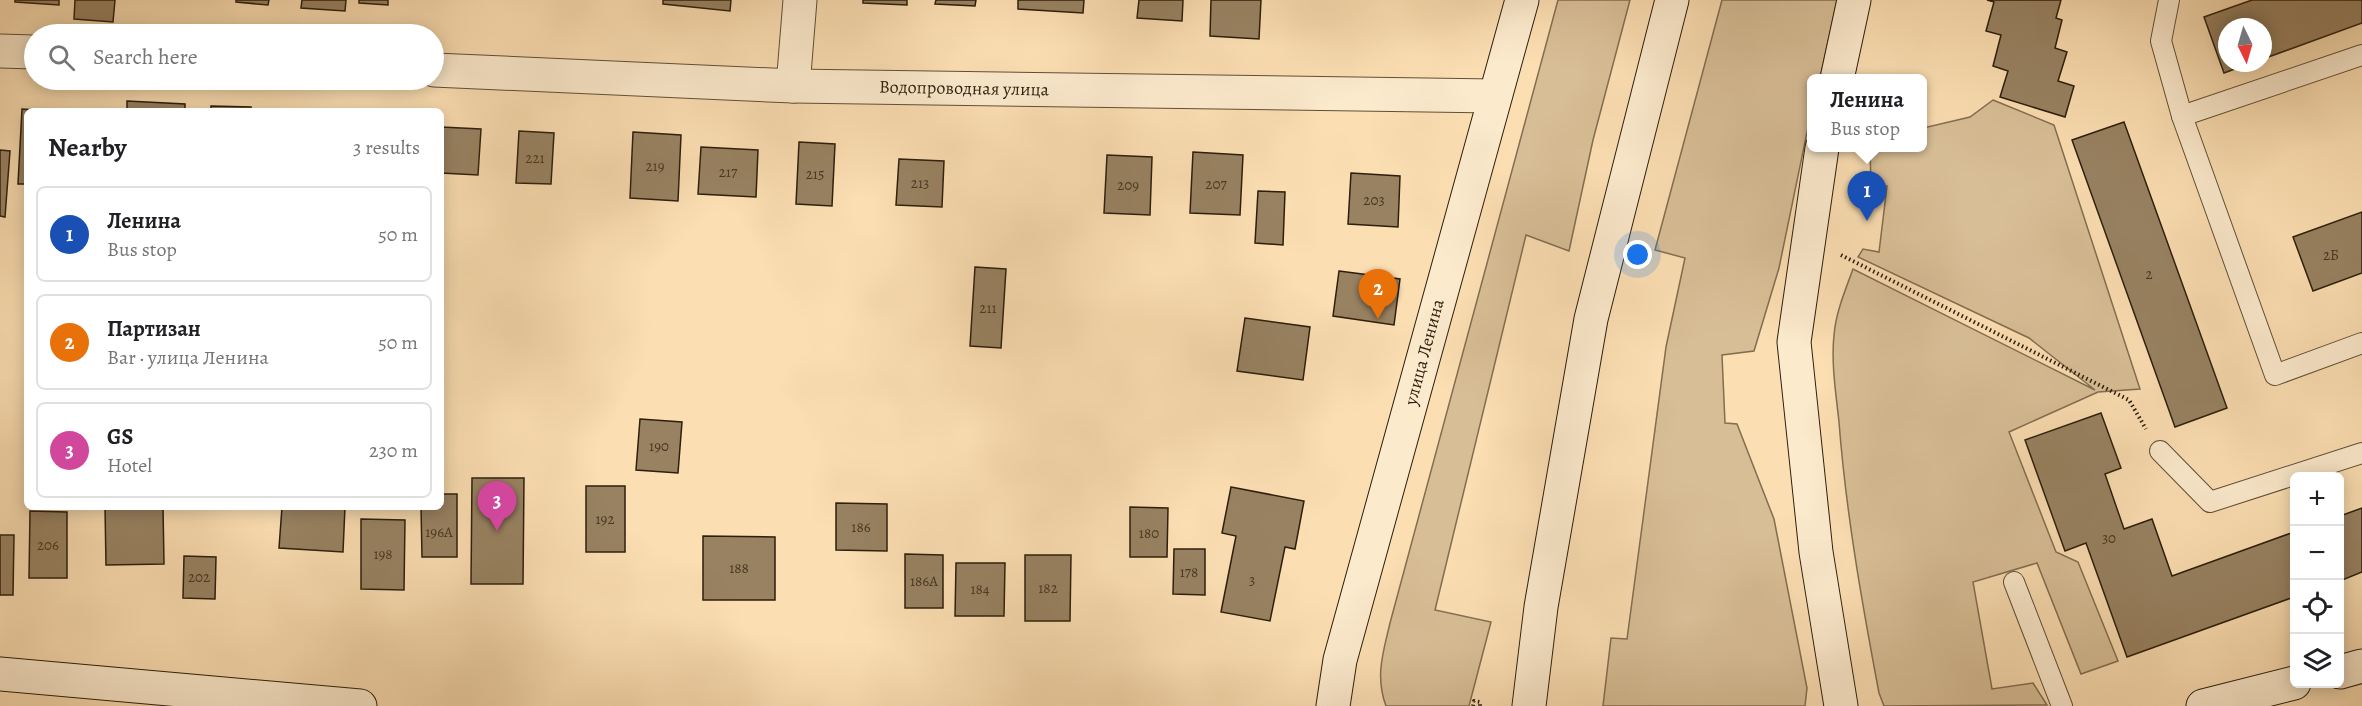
<!DOCTYPE html>
<meta charset="utf-8">
<style>
body{margin:0;font-family:Alegreya,serif;background:#f6f6f6;color:#202124}
.controls{position:absolute;right:18px;bottom:18px;display:grid;overflow:hidden;border-radius:9px;box-shadow:0 3px 15px #0003}
.controls button{width:54px;height:54px;display:grid;place-items:center;padding:0;border:0;border-bottom:2px solid #e0e0e0;background:#fff;color:#202124;font:30px sans-serif}
.compass{position:absolute;left:2218px;top:18px;width:54px;height:54px;border-radius:50%;background:#fff;box-shadow:0 3px 15px #0003;rotate:175deg}
.you{position:absolute;left:1638px;top:255px;width:21px;height:21px;margin:-15px;border:4px solid #fff;border-radius:50%;background:#1a73e8;box-shadow:0 0 0 9px #1a73e833}
.badge{display:grid;place-items:center;width:39px;height:39px;border-radius:50%;background:#0f766e;color:#fff;font-size:20px;font-weight:700}
.pin{position:absolute;translate:-50% -50px;filter:drop-shadow(0 2px 3px #0008)}
.pin::after{content:'';position:absolute;top:32px;width:21px;height:18px;background:inherit;clip-path:polygon(0 0,100% 0,50% 100%)}
.popup{position:absolute;left:1807px;top:74px;width:120px;height:78px;box-sizing:border-box;display:grid;place-content:center;border-radius:9px;background:#fff;filter:drop-shadow(0 2px 4px #0005);font-size:20px;white-space:nowrap;color:#757577}
.popup b{font-size:22px;color:#202124}
.popup::after{content:'';position:absolute;left:50%;top:100%;margin-left:-12px;border:12px solid transparent;border-top-color:#fff}
.list{margin:0;padding:0;list-style:none}
h2{display:flex;justify-content:space-between;align-items:center;height:78px;margin:0;padding:0 24px;font-size:26px}
h2 small{font-size:20px;font-weight:400;color:#757577}
.list li{display:grid;grid-template-columns:39px 1fr auto;gap:18px;align-items:center;box-sizing:border-box;height:96px;margin:0 12px 12px;padding:0 12px;border:2px solid #e0e0e0;border-radius:9px}
.list b{display:block;font-size:22px;white-space:nowrap}
.list p{margin:0;font-size:20px;white-space:nowrap;color:#757577}
.list em{font-size:20px;font-style:normal;color:#757577}
.icon{flex:none;width:33px;height:33px;fill:none;stroke:currentColor;stroke-width:2;stroke-linecap:round;stroke-linejoin:round}
.map{position:relative;flex:none;width:2362px;height:706px;overflow:hidden}
.search{position:absolute;background:#fff;box-shadow:0 3px 15px #0003;left:24px;top:24px;width:420px;height:66px;display:flex;align-items:center;gap:15px;box-sizing:border-box;padding:0 21px;border-radius:33px;color:#757577;font-size:22px}
.panel{position:absolute;background:#fff;box-shadow:0 3px 15px #0003;left:24px;top:108px;width:420px;height:402px;border-radius:9px}
.map>svg:first-child{display:block}
.green{fill:#d8be96;stroke:#826e51;stroke-width:1.5}
.building{fill:#988262;stroke:#2c1f0c;stroke-width:1.5}
.lines{fill:none;stroke-linecap:round;stroke-linejoin:round}
.lane-casing{stroke:#604f36;stroke-width:22}
.street-casing{stroke:#604f36;stroke-width:35}
.secondary-casing{stroke:#2c1f0c;stroke-width:35}
.path{stroke:#2c1f0c;stroke-width:4;stroke-dasharray:1.5 3;stroke-linecap:butt}
.lane{stroke:#fceacd;stroke-width:20}
.street{stroke:#fceacd;stroke-width:33}
.secondary{stroke:#fceacd;stroke-width:33}
.labels{text-anchor:middle;stroke-width:5;stroke-linejoin:round;paint-order:stroke}
.number-label{font-size:15px;fill:#473822}
.street-label{font-size:18px;fill:#2c1f0c;stroke:#fceacd}
</style>
<div class="map">
<svg width="2362" height="706" viewBox="0 0 2362 706">
<rect width="100%" height="100%" fill="#fbdeb2"/>
<filter id="stains"><feTurbulence type="fractalNoise" baseFrequency=".00333" numOctaves="4"/><feColorMatrix values="0 0 0 0 .2 0 0 0 0 .09 0 0 0 0 .02 0 0 0 .5 -.17"/></filter>
<radialGradient id="worn" r=".72"><stop offset=".6" stop-color="#630" stop-opacity="0"/><stop offset="1" stop-color="#630" stop-opacity=".3"/></radialGradient>
<!-- green -->
<g class="green">
<path d="M1558 0H1630L1593 140 1569 251 1526 235 1435 610 1491 622 1469 706H1386C1375 676 1383 653 1390 623Z"/>
<polygon points="1722,0 1837,0 1820,78 1812,79 1811,113 1779,268 1754,351 1722,355 1725,423 1737,424 1774,519 1807,688 1805,706 1603,706 1611,638 1627,639 1666,347 1685,258 1655,250"/>
<path d="M1993 100 2054 125 2140 389 2098 392 2009 432 2056 552 2078 562 2118 661 2081 674 2037 563 1973 582 1992 689 2033 683 2047 705 1884 706 1879 693C1862 603 1846 513 1839 422 1836 394 1831 363 1834 335 1836 312 1845 291 1853 269L2095 390 2029 338 1858 257 1863 249 1879 252 1887 186H1871L1870 148H1922L1923 128 1970 117Z"/>
</g>
<!-- building -->
<g class="building">
<polygon points="15,0 59,0 59,5 15,2"/>
<polygon points="75,0 115,0 113,22 74,19"/>
<polygon points="236,0 269,0 268,5 236,2"/>
<polygon points="302,0 346,0 345,11 301,8"/>
<polygon points="359,0 388,0 388,5 359,3"/>
<polygon points="663,0 731,0 730,11 663,4"/>
<polygon points="863,0 907,0 907,5 863,3"/>
<polygon points="936,0 976,0 975,6 935,4"/>
<polygon points="1018,0 1084,0 1083,13 1018,9"/>
<polygon points="1139,0 1183,0 1182,21 1137,18"/>
<polygon points="1211,0 1261,0 1259,39 1210,36"/>
<polygon points="1987,0 2061,0 2056,18 2062,20 2055,48 2067,52 2058,81 2074,86 2065,117 2000,97 2008,71 1993,66 2001,35 1986,31 1994,2"/>
<polygon points="2252,0 2362,0 2362,23 2263,59 2263,27 2227,27 2227,63 2251,63 2224,73 2204,17"/>
<polygon points="127,101 185,104 185,111 127,111"/>
<polygon points="211,106 251,107 251,111 211,111"/>
<polygon points="22,109 53,111 27,111 27,184 18,184"/>
<polygon points="2124,122 2227,408 2175,427 2072,140"/>
<polygon points="441,127 481,129 478,175 441,173"/>
<polygon points="519,131 554,133 551,184 516,183"/>
<polygon points="633,132 681,135 678,201 630,198"/>
<polygon points="799,142 835,144 832,206 796,204"/>
<polygon points="701,147 758,150 756,197 698,194"/>
<polygon points="0,150 10,151 5,217 0,216"/>
<polygon points="1193,152 1243,155 1240,215 1190,213"/>
<polygon points="1107,155 1152,157 1150,215 1104,213"/>
<polygon points="899,159 944,161 942,207 896,205"/>
<polygon points="1351,173 1400,176 1398,227 1348,224"/>
<polygon points="1258,191 1285,192 1283,245 1255,243"/>
<polygon points="2362,212 2362,273 2313,291 2293,237"/>
<polygon points="975,267 1006,269 1001,348 970,346"/>
<polygon points="1339,271 1400,279 1394,325 1333,316"/>
<polygon points="1245,318 1310,327 1303,380 1237,371"/>
<polygon points="2101,413 2121,468 2105,474 2124,529 2152,519 2172,576 2294,532 2294,597 2127,657 2086,543 2065,551 2025,440"/>
<polygon points="640,419 682,422 678,473 636,470"/>
<polygon points="472,478 524,478 523,584 471,584"/>
<rect x="586" y="486" width="39" height="66"/>
<polygon points="1231,487 1304,501 1295,549 1285,547 1270,621 1221,612 1236,536 1222,533"/>
<polygon points="441,494 457,494 457,557 422,557 421,507 441,507"/>
<polygon points="836,503 887,504 887,551 836,550"/>
<polygon points="105,507 163,507 164,564 106,565"/>
<polygon points="282,507 345,507 343,552 279,548"/>
<polygon points="1130,507 1168,508 1167,557 1130,557"/>
<polygon points="2362,508 2362,572 2340,581 2340,516"/>
<polygon points="30,511 67,512 67,578 29,578"/>
<polygon points="361,519 405,520 404,590 361,589"/>
<polygon points="0,535 14,535 13,595 0,595"/>
<polygon points="703,536 775,537 775,600 703,600"/>
<polygon points="1174,549 1205,549 1205,595 1173,594"/>
<polygon points="905,554 943,555 943,608 905,608"/>
<polygon points="1025,555 1071,555 1070,621 1025,621"/>
<polygon points="184,556 216,557 215,599 183,598"/>
<polygon points="956,563 1005,563 1004,616 955,616"/>
</g>
<g class="lines">
<!-- lane casing -->
<g class="lane-casing">
<g id="lane">
<polyline points="2169,0 2161,41 2182,116 2275,375 2362,343"/>
<polyline points="2182,116 2362,55"/>
<polyline points="2160,451 2210,502 2362,453"/>
<polyline points="2014,582 2062,706"/>
</g>
</g>
<!-- street casing -->
<g class="street-casing">
<g id="street">
<polyline points="0,51 34,52"/>
<polyline points="434,70 793,86 1495,96"/>
<polyline points="793,86 800,0"/>
</g>
</g>
<!-- secondary casing -->
<g class="secondary-casing">
<g id="secondary">
<polyline points="1837,79 1854,0"/>
<polyline points="1822,148 1794,342 1816,552 1841,706"/>
<polyline points="2340,672 2362,666"/>
<polyline points="0,674 360,706"/>
<polyline points="1333,706 1340,660 1522,0"/>
<polyline points="1529,706 1541,607 1591,319 1672,0"/>
<polyline points="2203,706 2294,683"/>
</g>
</g>
<!-- path -->
<g class="path">
<polyline points="1841,255 2129,400 2146,429"/>
<polyline points="1473,706 1474,701 1480,702 1480,706"/>
</g>
<!-- lane -->
<use href="#lane" class="lane"/>
<!-- street -->
<use href="#street" class="street"/>
<!-- secondary -->
<use href="#secondary" class="secondary"/>
</g>
<g class="labels">
<!-- number labels -->
<g class="number-label">
<text x="535" y="163">221</text>
<text x="655" y="171">219</text>
<text x="728" y="177">217</text>
<text x="815" y="179">215</text>
<text x="920" y="188">213</text>
<text x="1216" y="189">207</text>
<text x="1128" y="190">209</text>
<text x="1374" y="205">203</text>
<text x="2331" y="260">2Б</text>
<text x="2149" y="279">2</text>
<text x="988" y="313">211</text>
<text x="659" y="451">190</text>
<text x="605" y="524">192</text>
<text x="861" y="532">186</text>
<text x="439" y="537">196А</text>
<text x="1149" y="538">180</text>
<text x="2109" y="543">30</text>
<text x="48" y="550">206</text>
<text x="383" y="559">198</text>
<text x="739" y="573">188</text>
<text x="1189" y="577">178</text>
<text x="199" y="582">202</text>
<text x="1252" y="585">3</text>
<text x="924" y="586">186А</text>
<text x="1048" y="593">182</text>
<text x="980" y="594">184</text>
</g>
<!-- street labels -->
<g class="street-label">
<text transform="translate(964 88) rotate(1)" y="6">Водопроводная улица</text>
<text transform="translate(1424 352) rotate(-75)" y="6">улица Ленина</text>
</g>
</g>
<rect width="100%" height="100%" filter="url(#stains)"/>
<rect width="100%" height="100%" fill="url(#worn)"/>
</svg>
<div class="controls">
<button>+</button>
<button>−</button>
<button><svg class="icon" aria-label="locate" viewBox="0 0 24 24"><circle cx="12" cy="12" r="6"/><path d="M12 2v4M12 18v4M2 12h4M18 12h4"/></svg></button>
<button><svg class="icon" aria-label="layers" viewBox="0 0 24 24"><path d="M12 4l9 5-9 5-9-5zM3 14l9 5 9-5"/></svg></button>
</div>
<svg class="compass" viewBox="-18 -18 36 36"><path d="M0-13l5 13h-10z" fill="#e53935"/><path d="M0 13l5-13h-10z" fill="#757577"/></svg>
<div class="you"></div>
<div class="pin badge" style="left:1867px;top:221px;background:#1a4fb4">1</div>
<div class="popup"><b>Ленина</b>Bus stop</div>
<div class="pin badge" style="left:1378px;top:319px;background:#e8710a">2</div>
<div class="pin badge" style="left:497px;top:531px;background:#d1479c">3</div>
<div class="search"><svg class="icon" aria-label="search" viewBox="0 0 24 24"><circle cx="10" cy="10" r="6"/><path d="M15 15l6 6"/></svg>Search here</div>
<section class="panel">
<h2>Nearby<small>3 results</small></h2>
<ul class="list">
<li><span class="badge" style="background:#1a4fb4">1</span><div><b>Ленина</b><p>Bus stop</p></div><em>50 m</em></li>
<li><span class="badge" style="background:#e8710a">2</span><div><b>Партизан</b><p>Bar · улица Ленина</p></div><em>50 m</em></li>
<li><span class="badge" style="background:#d1479c">3</span><div><b>GS</b><p>Hotel</p></div><em>230 m</em></li>
</ul>
</section>
</div>
